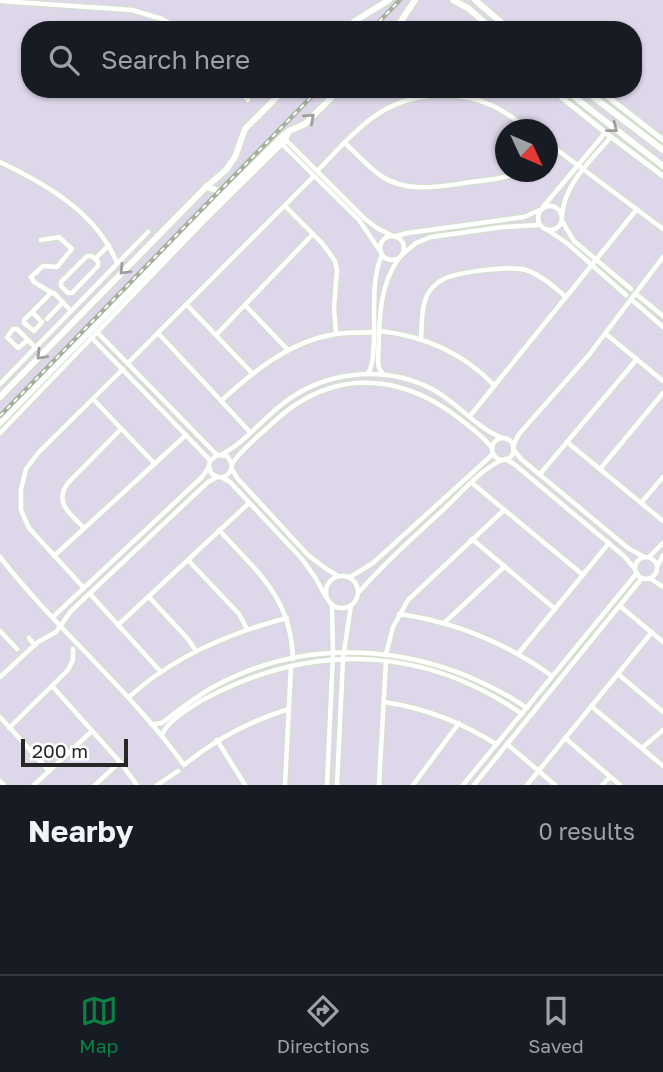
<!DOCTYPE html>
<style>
body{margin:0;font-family:"Golos Text",sans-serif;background:#20242c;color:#f1f3f6}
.compass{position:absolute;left:495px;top:119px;width:63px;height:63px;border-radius:50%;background:#171b24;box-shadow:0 2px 5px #0004;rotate:134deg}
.scale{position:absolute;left:21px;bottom:18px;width:107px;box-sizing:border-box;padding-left:7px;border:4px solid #272727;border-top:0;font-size:19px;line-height:24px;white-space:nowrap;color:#272727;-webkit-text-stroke:5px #fff;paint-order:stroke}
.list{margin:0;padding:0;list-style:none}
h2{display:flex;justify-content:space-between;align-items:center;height:91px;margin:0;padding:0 28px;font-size:30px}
h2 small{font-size:23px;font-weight:400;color:#9ea1a6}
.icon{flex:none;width:38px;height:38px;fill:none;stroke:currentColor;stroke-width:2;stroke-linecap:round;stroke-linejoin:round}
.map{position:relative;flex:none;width:663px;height:785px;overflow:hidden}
.search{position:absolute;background:#171b24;box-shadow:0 2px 5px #0004;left:21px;right:21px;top:21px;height:77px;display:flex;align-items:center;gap:18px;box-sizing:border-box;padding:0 24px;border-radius:28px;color:#9ea1a6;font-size:26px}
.sheet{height:189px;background:#171b24}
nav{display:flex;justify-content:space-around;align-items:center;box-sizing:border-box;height:98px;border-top:2px solid #363941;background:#171b24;font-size:19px;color:#9ea1a6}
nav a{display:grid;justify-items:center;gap:4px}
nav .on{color:#0b8043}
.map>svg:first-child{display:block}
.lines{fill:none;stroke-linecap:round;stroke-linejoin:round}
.minor-casing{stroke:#d4e0cd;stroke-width:7}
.tertiary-casing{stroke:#d4e0cd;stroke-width:8}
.secondary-casing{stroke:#d4e0cd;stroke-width:9}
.minor{stroke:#fff;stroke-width:4.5}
.tertiary{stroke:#fff;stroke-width:5}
.secondary{stroke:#fff;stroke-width:6}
.rail-casing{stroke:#a3b19b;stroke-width:4.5}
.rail{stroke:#fff;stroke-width:2;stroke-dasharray:5;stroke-linecap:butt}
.oneway{stroke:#9e9e9e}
</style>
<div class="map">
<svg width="663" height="785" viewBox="0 0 663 785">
<rect width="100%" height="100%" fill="#ded7ea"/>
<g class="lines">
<!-- minor casing -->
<g class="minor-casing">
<g id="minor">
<polyline points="0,1 132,10 162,19 181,30"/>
<polyline points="239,89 248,100"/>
<polyline points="286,140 365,219 377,228 391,235"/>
<path d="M345 143C357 154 368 167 381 176 407 193 437 187 465 183 483 180 502 180 518 172"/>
<polyline points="548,143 663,229"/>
<polyline points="282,144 359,220 380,251"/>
<path d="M0 162C46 184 97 213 117 263"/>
<path d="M317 171C333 155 349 136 367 122 402 93 452 87 493 106 506 112 518 121 530 130"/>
<circle cx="550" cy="218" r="12"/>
<polyline points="285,206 322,243 335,261 337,270 334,308 336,334"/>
<polyline points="543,207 605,133"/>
<path d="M562 215C565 183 591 160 611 137"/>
<polyline points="562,221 574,241 631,289"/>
<polyline points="549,231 568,244 626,295"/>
<circle cx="392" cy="248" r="12"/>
<polyline points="396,236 408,233 524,217 540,210"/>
<polyline points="41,240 59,237 72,249 57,267 43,266 31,277 34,282 52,293"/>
<polyline points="403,254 416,243 431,237 503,227 539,225"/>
<polygon points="87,256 92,256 98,262 98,266 72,293 68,293 61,286 61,282"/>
<polyline points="95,259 109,245"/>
<polyline points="636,294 663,316"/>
<polyline points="632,300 663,327"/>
<polyline points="187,305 252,373"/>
<polyline points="245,305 288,350"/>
<polyline points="32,312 42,322 34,331 24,323 24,320 51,293 54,293 71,311"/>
<polyline points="47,319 63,302"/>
<path d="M380 331C425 336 463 353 494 385"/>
<polyline points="97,332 216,454"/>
<polyline points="158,333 250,432"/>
<polyline points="606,334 663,381"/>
<polyline points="216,335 313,234"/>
<path d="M91 337 207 457 210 461 209 466 211 473C221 481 231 477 232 464L227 456 217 455 210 461"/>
<path d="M421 339C422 324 421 304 429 292 433 286 439 281 446 278 461 272 511 265 526 270 541 275 554 287 566 297"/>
<polyline points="28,340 18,348 7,337 13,329 17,329 36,348"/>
<polyline points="128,363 314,176"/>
<path d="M368 374C374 363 373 352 374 340 375 315 371 278 382 255"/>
<path d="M383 374 379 368 378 361C380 324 377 289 399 258"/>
<polyline points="0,384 148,232"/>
<polyline points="93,399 155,464"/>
<path d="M221 401C254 371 290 341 336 334 348 332 361 333 374 332"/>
<polyline points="470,416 637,209"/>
<polyline points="0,433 204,221 286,140 289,131"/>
<circle cx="503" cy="449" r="11"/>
<polyline points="567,442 663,521"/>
<polyline points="513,446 519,434 588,356 663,257"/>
<polyline points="513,449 521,459 628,548 644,557"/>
<path d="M222 454C244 443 261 421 280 406 322 371 383 364 432 389 457 402 475 427 502 438"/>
<polyline points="505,459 514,464 624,556 635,569"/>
<path d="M232 464C241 450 254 440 266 429 275 421 284 412 295 405 350 368 410 380 460 419 471 428 483 436 492 448"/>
<polyline points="232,469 237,478 308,555 325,568 338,576"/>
<polyline points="600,469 663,393"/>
<polyline points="540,474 637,359"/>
<polyline points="223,478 230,482 302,559 315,577 326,597"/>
<polyline points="472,483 583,575"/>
<polyline points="641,503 663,477"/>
<path d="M84 528C71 514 53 503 68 483L121 429"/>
<path d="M219 530C258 573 291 597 293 659"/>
<polyline points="472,539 555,609"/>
<polyline points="54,556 186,435"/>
<path d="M0 557C57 630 130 690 184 765 216 739 249 721 289 709"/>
<polyline points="649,557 663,543"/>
<circle cx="646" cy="568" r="11"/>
<polyline points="188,560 239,614 247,629"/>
<polyline points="658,565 663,555"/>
<circle cx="342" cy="592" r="16"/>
<polyline points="350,577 373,563 493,454"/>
<polyline points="651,579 663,587"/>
<polyline points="83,587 29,528 21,510 21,489 26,469 39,452 123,369"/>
<path d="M359 592C385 562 415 536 444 509 462 492 480 470 502 460"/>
<polyline points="90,594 161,672"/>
<polyline points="149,597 188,639 196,651"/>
<polyline points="620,606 663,642"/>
<path d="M399 614C455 622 506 643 552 676"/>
<polyline points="53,617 202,477 209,467"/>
<polyline points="444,623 505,566"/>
<polyline points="118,625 249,503"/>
<polyline points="0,631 17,649"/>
<polyline points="29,638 34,644"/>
<polyline points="386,654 393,627 408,600 504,510"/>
<polyline points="518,654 609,543"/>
<polyline points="618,674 663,712"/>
<polyline points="0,677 38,642 56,632 71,611 208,482 217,477"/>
<polyline points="52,686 120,762 137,785"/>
<path d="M129 697C174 656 229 633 287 618"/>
<path d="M384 702C425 708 461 722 496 744"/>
<polyline points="591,706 663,766"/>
<polyline points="0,717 49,771"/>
<path d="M151 724H156L162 723C179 710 195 697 215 686 315 632 434 646 527 708"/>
<polyline points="9,728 68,670 73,660 73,649"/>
<path d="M162 735C167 720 201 700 216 693 320 642 427 648 522 714"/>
<polyline points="565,738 620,785"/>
<polyline points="217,740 245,785"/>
<polyline points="507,744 555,785"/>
<polyline points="642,748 663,730"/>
<polyline points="0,781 4,785"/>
<polyline points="34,785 92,731"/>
<polyline points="95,785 120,762"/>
<polyline points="157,785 178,771"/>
<polyline points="285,785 291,666"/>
<polyline points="327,785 333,653 332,604"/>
<polyline points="337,785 343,659 351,605"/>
<polyline points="379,785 386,661"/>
<polyline points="413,785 459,723"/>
<polyline points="463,785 637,573"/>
<polyline points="474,785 642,578"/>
<polyline points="527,785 652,632"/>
<polyline points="602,785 610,777"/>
</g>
</g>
<!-- tertiary casing -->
<g class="tertiary-casing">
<g id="tertiary">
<polyline points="551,89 611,137 663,176"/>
<polyline points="598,89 663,140"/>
</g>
</g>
<!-- secondary casing -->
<g class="secondary-casing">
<g id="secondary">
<polyline points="453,0 468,8 493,30"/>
<polyline points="475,0 510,30"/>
<polyline points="345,30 355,21 389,0"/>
<polyline points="395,30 415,0"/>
<polyline points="564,89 663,166"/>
<polyline points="583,89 663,150"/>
<polyline points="206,187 216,190 220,198"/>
<polyline points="0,397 206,187 226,170 235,157 245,129 285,89"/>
<polyline points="0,423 220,198 284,135 289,131 305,124 340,89"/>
</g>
</g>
<!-- minor -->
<use href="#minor" class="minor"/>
<!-- tertiary -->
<use href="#tertiary" class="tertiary"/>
<!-- secondary -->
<use href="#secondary" class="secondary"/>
<!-- rail casing -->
<g class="rail-casing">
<g id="rail">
<polyline points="372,29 400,0"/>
<polyline points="0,416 319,89"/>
</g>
</g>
<!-- rail -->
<use href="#rail" class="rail"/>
</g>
<!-- one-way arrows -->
<defs><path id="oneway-chevron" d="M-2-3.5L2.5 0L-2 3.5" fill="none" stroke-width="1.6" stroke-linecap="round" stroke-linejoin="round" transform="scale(1.75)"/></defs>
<g class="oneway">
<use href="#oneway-chevron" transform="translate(310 118) rotate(-42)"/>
<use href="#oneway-chevron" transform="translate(613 128) rotate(38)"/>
<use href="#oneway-chevron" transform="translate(124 270) rotate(134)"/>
<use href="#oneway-chevron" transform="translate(41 355) rotate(134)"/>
</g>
</svg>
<svg class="compass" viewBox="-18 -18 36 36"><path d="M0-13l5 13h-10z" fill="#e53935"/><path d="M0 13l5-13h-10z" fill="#9ea1a6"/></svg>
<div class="scale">200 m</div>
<div class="search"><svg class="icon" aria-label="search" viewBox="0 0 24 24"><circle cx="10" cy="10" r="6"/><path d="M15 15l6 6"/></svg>Search here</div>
</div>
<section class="sheet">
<h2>Nearby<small>0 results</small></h2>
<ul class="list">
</ul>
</section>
<nav>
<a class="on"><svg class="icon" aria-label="map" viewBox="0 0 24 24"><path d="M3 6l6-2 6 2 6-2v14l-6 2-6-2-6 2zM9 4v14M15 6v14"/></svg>Map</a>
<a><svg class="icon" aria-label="directions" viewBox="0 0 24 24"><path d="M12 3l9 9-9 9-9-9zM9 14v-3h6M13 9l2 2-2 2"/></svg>Directions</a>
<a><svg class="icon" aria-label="saved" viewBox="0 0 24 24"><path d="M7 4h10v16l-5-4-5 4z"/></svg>Saved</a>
</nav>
